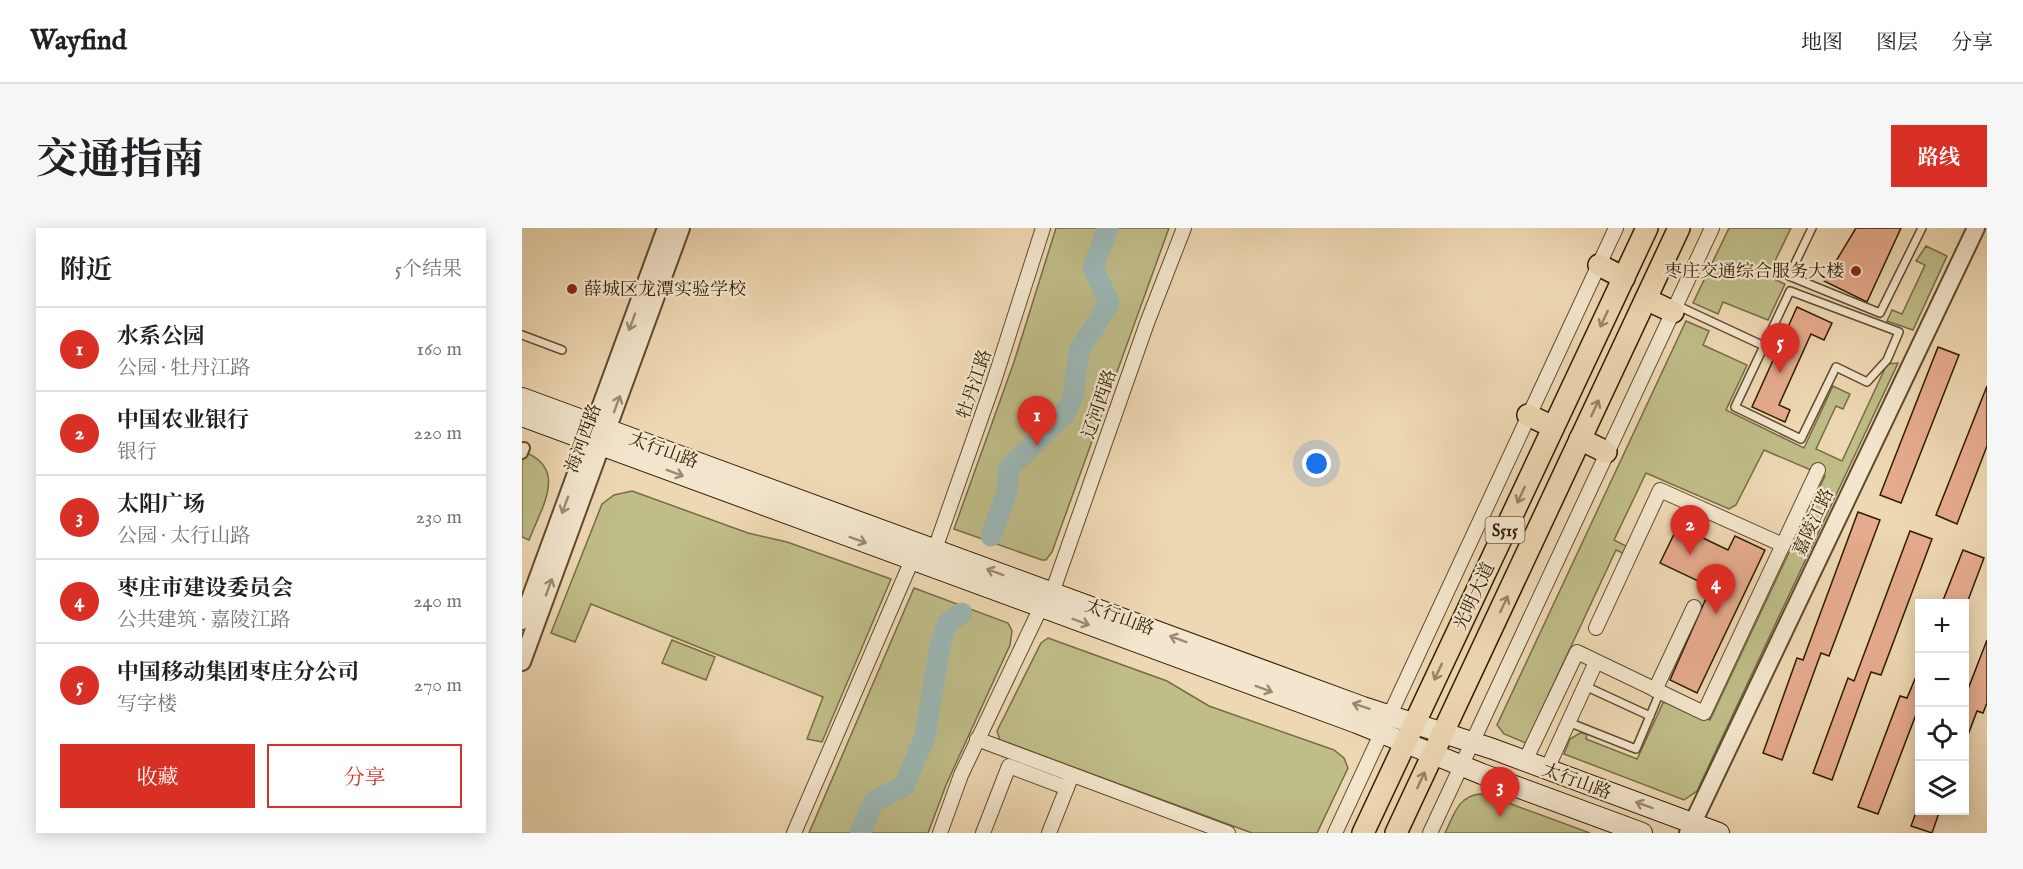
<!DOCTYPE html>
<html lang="zh">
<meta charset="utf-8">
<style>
body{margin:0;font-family:"IM FELL English","Noto Serif SC",serif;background:#f6f6f6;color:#202124}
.controls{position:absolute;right:18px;bottom:18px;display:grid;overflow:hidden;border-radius:0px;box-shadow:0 3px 15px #0003}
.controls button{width:54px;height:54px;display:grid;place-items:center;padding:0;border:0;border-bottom:2px solid #e0e0e0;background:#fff;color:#202124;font:30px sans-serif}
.you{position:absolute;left:795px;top:236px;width:21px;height:21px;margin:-15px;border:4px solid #fff;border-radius:50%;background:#1a73e8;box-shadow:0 0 0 9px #1a73e833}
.badge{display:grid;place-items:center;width:39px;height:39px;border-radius:50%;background:#d93025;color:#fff;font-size:20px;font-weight:700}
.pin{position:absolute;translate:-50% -50px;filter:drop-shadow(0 2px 3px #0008)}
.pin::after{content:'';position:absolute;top:32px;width:21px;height:18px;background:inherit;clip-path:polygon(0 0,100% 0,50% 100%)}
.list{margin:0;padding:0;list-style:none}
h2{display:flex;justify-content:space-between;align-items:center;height:78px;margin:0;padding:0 24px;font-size:26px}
h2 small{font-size:20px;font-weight:400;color:#757577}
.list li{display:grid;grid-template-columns:39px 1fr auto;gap:18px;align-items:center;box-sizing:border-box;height:84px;padding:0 24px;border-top:2px solid #e0e0e0}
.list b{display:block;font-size:22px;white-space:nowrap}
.list p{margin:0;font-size:20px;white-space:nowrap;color:#757577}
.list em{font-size:20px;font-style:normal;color:#757577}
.actions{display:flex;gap:12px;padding:18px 24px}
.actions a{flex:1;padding:14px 0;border:2px solid #d93025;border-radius:0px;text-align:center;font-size:21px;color:#d93025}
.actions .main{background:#d93025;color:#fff}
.icon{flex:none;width:33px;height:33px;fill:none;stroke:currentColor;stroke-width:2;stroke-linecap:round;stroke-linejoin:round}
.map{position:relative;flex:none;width:1465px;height:605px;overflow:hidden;border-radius:0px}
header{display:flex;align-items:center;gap:36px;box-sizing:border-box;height:84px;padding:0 30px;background:#fff;border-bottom:2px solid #e0e0e0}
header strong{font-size:28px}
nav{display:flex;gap:33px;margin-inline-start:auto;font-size:21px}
.intro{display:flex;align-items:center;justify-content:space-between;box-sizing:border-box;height:144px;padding:0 36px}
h1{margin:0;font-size:42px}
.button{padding:15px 27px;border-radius:0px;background:#d93025;color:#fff;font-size:21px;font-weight:700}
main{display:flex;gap:36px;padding:0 36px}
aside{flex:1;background:#fff;border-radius:0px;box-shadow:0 3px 15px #0003}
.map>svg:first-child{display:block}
.green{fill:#bfbd88;stroke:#786c44;stroke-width:1.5}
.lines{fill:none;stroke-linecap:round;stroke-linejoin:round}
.river{stroke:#9cb8b6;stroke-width:21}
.building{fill:#e7ac8f;stroke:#301c00;stroke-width:1.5}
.service-casing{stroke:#604b2d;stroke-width:10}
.pedestrian-casing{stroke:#604b2d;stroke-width:14}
.minor-casing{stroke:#604b2d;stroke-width:16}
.tertiary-casing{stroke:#604b2d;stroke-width:20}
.secondary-casing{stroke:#301c00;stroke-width:22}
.primary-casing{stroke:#301c00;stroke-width:24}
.service{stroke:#f4e6ce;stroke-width:7}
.pedestrian{stroke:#f4e6ce;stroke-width:10}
.minor{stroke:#f4e6ce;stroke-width:14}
.tertiary{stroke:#f4e6ce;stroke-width:16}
.secondary{stroke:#f4e6ce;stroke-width:20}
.primary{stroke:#eed8b3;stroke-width:21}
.oneway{stroke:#988362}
.oneway2{stroke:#9c8b71}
.poi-dot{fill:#8f2418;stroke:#f4e6ce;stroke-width:2}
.labels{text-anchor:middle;stroke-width:4.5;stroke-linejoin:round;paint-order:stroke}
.shield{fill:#f4e6ce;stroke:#6b593e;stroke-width:1.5}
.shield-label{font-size:16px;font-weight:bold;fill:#301c00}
.poi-label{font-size:18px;fill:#301c00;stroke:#f4e6ce;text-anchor:end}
.street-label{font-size:18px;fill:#301c00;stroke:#f4e6ce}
</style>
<header>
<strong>Wayfind</strong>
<nav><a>地图</a><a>图层</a><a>分享</a></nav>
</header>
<div class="intro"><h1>交通指南</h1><a class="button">路线</a></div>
<main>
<aside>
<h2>附近<small>5个结果</small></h2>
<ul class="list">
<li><span class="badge">1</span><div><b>水系公园</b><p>公园 · 牡丹江路</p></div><em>160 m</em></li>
<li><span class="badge">2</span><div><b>中国农业银行</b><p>银行</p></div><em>220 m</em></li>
<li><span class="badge">3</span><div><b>太阳广场</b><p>公园 · 太行山路</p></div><em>230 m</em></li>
<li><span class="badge">4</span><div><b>枣庄市建设委员会</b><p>公共建筑 · 嘉陵江路</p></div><em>240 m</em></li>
<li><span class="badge">5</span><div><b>中国移动集团枣庄分公司</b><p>写字楼</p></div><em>270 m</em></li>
</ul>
<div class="actions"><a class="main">收藏</a><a>分享</a></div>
</aside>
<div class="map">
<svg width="1465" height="605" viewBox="0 0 1465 605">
<rect width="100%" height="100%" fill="#eed8b3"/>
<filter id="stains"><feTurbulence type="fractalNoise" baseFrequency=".00333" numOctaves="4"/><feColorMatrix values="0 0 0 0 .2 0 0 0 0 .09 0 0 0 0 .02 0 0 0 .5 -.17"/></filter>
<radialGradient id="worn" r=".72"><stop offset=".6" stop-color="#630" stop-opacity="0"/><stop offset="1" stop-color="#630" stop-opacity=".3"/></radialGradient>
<!-- green -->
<g class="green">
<polygon points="534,0 647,0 530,324 524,332 520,332 432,301 492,134"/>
<polygon points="1207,0 1269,0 1252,35 1260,39 1254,52 1263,56 1246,92 1201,74 1196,86 1171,75"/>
<polygon points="1404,18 1425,28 1391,102 1365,93 1370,82 1380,86 1403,37 1394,33"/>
<polygon points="1164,93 1187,103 1181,117 1225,137 1204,182 1282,220 1311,158 1328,166 1321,181 1314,178 1294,221 1320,233 1365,136 1376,135 1175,563 1162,572 1042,526 1048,511 1058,505 1065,506 1064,511 1115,531 1141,475 1145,474 1188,492 1303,248 1242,222 1214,277 1207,281 1124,245 1092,312 1106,319 1103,326 1094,322 1004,515 982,506 975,497"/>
<path d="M0 223C47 240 20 278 7 312L0 309Z"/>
<polygon points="110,263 226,305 265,314 369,351 300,514 285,511 301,469 69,376 53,414 29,405 80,276 92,267"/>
<polygon points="392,360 486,395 490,403 488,417 424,557 406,605 287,605"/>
<polygon points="526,410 645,453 687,478 812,522 822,530 826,540 795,605 730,605 478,512 475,503 519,415"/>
<polygon points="150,412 193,429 184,452 140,435"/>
<path d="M958 566 970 569 1068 605H923C932 587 936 568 958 566Z"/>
</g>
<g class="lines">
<!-- river -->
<g class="river">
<polyline points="469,308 485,264 487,240 542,187 551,168 557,123 587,75 571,39 586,0"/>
<polyline points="338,605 352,573 382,558 403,509 419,413 426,395 440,385"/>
</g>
</g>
<!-- building -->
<g class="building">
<polygon points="1334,0 1379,0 1345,74 1302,53"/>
<polygon points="1275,79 1310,95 1302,112 1289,106 1257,177 1268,182 1263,194 1230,179"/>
<polygon points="1416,119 1437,127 1379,275 1358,267"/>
<polygon points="1465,158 1465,218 1435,296 1414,287"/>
<polygon points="1336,284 1358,292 1307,428 1299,425 1260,532 1241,525 1275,430 1281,432"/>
<polygon points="1156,298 1206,322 1213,308 1243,322 1175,465 1148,452 1189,359 1138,335"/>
<polygon points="1388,303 1410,311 1359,447 1349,444 1310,552 1291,545 1326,450 1332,453"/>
<polygon points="1441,322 1462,330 1445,375 1420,375"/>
<polygon points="1465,412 1465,475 1461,485 1455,483 1443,515 1443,469"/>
<polygon points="1398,439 1398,476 1356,586 1336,579 1378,468 1385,470"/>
<polygon points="1395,582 1418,582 1410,605 1389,598"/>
</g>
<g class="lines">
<!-- service casing -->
<g class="service-casing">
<g id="service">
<polyline points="1290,0 1267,48 1358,85 1400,0"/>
<polygon points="1268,63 1377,104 1365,132 1345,154 1314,139 1279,211 1213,179"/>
<polyline points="1154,77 1242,118"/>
<polyline points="0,107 40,122"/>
<polyline points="1063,458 1128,488"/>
<polyline points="1046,494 1114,521 1138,464"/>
</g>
</g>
<!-- pedestrian casing -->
<g class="pedestrian-casing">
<polyline id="pedestrian" points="0,225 2,220"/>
</g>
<!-- minor casing -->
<g class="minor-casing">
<g id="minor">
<polyline points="413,321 472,153 521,0"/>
<polyline points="530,365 625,95 662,0"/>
<polyline points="1074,400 1138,262 1261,317"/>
<polyline points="1133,462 1172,379"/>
<polyline points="455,511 706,605"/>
<polyline points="1003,533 1055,424 1182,485 1296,242"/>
<polyline points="1025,541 1074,434"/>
<polyline points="272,605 390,332"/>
<polyline points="418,605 439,547 519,379"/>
<polyline points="461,605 487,538 545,560"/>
<polyline points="527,605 548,552"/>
<polyline points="813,605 1094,0"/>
<polyline points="908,605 1190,0"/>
</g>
</g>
<!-- tertiary casing -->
<g class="tertiary-casing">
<g id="tertiary">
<polyline points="0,393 144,0"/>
<polyline points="0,434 159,0"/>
<polyline points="1166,605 1454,0"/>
</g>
</g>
<!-- secondary casing -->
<g class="secondary-casing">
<g id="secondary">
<polyline points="0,170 841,479 971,521 1197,605"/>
<polyline points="0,188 835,495 960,546 1120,605"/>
</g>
</g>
<!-- primary casing -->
<g class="primary-casing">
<g id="primary">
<polyline points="1077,37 1102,50"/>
<polyline points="1124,71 1151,84"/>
<polyline points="1006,187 1031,199"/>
<polyline points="1058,211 1084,224"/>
<polyline points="841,605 1125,0"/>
<polyline points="874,605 1157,0"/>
</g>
</g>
<!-- service -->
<use href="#service" class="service"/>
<!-- pedestrian -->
<use href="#pedestrian" class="pedestrian"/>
<!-- minor -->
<use href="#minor" class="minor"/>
<!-- tertiary -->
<use href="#tertiary" class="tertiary"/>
<!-- secondary -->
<use href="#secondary" class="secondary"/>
<!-- primary -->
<use href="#primary" class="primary"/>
</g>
<!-- one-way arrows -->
<defs><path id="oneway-shaft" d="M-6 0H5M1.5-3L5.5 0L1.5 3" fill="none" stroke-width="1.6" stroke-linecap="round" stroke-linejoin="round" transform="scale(1.5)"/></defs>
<g class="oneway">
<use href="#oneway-shaft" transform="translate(1082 91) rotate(115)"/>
<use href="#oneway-shaft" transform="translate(1073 180) rotate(-65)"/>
<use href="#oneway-shaft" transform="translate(999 267) rotate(115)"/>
<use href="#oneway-shaft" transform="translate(982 376) rotate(-65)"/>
<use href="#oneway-shaft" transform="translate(916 444) rotate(115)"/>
<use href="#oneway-shaft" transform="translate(899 552) rotate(-65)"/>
</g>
<g class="oneway2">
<use href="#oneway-shaft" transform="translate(110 94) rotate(110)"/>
<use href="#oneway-shaft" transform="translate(95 176) rotate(-70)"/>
<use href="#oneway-shaft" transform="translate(153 245) rotate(20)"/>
<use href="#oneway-shaft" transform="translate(43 277) rotate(110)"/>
<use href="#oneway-shaft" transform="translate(336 312) rotate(20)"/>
<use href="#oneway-shaft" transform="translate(473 344) rotate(-160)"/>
<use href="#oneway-shaft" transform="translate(27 359) rotate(-70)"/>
<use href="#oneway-shaft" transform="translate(559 394) rotate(20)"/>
<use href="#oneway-shaft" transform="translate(656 411) rotate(-160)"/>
<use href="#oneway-shaft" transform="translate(742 461) rotate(20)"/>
<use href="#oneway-shaft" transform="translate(839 478) rotate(-161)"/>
<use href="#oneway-shaft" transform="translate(1122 577) rotate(-160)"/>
</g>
<!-- markers -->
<g class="poi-dot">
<circle cx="1334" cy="43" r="6"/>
<circle cx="50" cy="61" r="6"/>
</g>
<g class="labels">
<!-- shield labels -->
<rect class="shield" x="963.5" y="289" width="39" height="26" rx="4.5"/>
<g class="shield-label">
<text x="983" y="308">S515</text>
</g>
<!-- poi labels -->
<g class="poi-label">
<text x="1322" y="49">枣庄交通综合服务大楼</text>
<text x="62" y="67" text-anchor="start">薛城区龙潭实验学校</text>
</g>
<!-- street labels -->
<g class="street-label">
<text transform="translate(452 156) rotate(-71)" y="6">牡丹江路</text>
<text transform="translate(577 176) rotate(-71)" y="6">辽河西路</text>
<text transform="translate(61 210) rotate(-70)" y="6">海河西路</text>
<text transform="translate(142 222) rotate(20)" y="6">太行山路</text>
<text transform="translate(1291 294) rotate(-65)" y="6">嘉陵江路</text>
<text transform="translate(952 368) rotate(-65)" y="6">光明大道</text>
<text transform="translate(598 389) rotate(20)" y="6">太行山路</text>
<text transform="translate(1055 553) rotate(20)" y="6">太行山路</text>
</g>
</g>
<rect width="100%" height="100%" filter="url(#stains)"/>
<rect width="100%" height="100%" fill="url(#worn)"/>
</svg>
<div class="controls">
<button>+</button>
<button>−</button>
<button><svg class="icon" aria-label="locate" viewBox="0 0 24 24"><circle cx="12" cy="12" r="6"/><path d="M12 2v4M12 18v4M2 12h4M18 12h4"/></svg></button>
<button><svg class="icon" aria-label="layers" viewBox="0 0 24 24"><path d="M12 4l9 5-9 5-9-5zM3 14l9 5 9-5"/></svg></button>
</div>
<div class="you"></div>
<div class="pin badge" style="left:515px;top:218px">1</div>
<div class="pin badge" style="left:1168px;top:327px">2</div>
<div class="pin badge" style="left:978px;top:589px">3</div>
<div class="pin badge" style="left:1194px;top:386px">4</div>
<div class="pin badge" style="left:1258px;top:145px">5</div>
</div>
</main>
